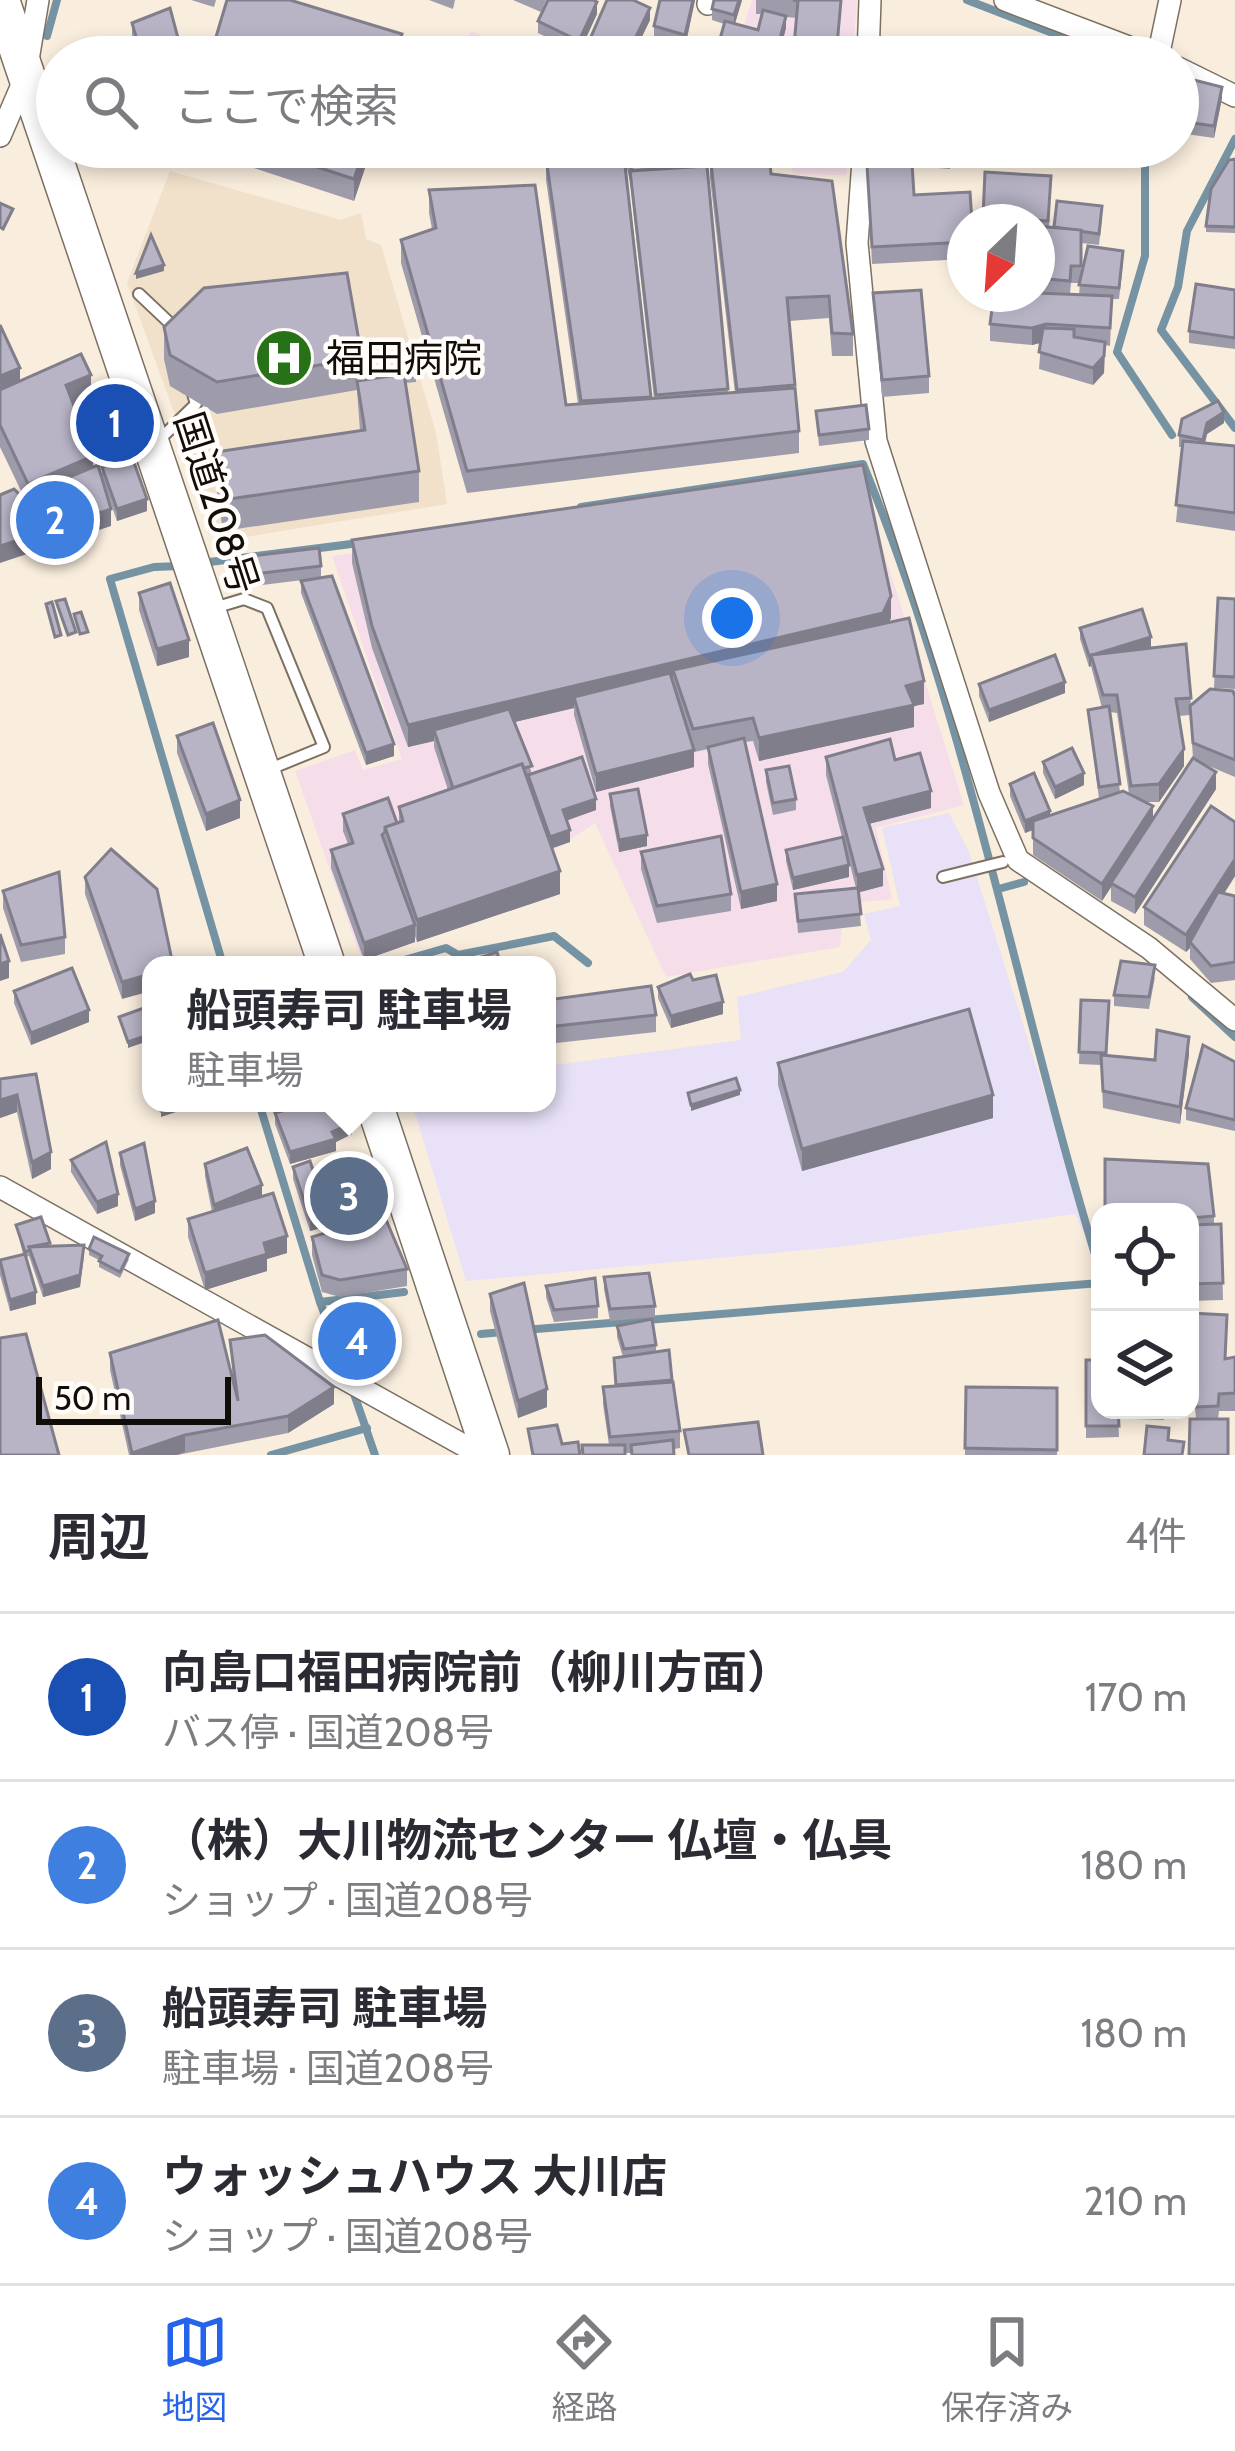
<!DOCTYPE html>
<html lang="ja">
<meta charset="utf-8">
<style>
body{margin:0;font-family:Cabin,"Noto Sans JP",sans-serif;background:#f2f2f3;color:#2b2b33}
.controls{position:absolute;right:36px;bottom:36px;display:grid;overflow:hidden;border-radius:24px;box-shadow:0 6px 18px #0003}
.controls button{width:108px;height:108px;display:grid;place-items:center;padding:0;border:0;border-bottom:3px solid #e1e1e2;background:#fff;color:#2b2b33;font:60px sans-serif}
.compass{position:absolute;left:947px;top:204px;width:108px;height:108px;border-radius:50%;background:#fff;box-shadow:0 6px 18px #0003;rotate:205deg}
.scale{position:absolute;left:36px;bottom:30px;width:195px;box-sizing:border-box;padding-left:12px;border:6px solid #110d08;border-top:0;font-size:33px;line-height:42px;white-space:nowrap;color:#110d08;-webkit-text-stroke:9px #fffcf9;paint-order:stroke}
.you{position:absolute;left:732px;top:618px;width:42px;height:42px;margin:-30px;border:9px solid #fff;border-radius:50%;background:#1a73e8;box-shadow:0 0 0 18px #1a73e833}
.badge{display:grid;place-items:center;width:78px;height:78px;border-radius:50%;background:#2563eb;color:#fff;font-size:39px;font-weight:700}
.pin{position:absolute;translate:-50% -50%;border:6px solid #fff;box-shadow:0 3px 12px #0006}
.popup{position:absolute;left:142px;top:956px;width:414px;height:156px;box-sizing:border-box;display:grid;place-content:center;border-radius:24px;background:#fff;filter:drop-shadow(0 3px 9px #0005);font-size:39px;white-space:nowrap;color:#7c7c81}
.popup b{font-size:45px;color:#2b2b33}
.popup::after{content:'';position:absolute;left:50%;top:100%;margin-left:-24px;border:24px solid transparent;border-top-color:#fff}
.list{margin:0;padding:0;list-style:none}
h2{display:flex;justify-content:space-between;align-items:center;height:156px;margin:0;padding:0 48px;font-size:51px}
h2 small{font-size:39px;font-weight:400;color:#7c7c81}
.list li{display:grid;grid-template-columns:78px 1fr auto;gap:36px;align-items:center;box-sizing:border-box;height:168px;padding:0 48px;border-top:3px solid #e1e1e2}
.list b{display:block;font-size:45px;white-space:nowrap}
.list p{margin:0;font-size:39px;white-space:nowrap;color:#7c7c81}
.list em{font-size:39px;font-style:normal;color:#7c7c81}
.icon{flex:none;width:66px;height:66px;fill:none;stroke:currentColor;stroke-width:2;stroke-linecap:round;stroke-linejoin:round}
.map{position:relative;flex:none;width:1235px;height:1455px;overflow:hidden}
.search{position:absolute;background:#fff;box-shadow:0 6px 18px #0003;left:36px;right:36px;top:36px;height:132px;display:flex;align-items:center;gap:30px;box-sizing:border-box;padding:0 42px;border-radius:66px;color:#7c7c81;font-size:45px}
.sheet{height:828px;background:#fff}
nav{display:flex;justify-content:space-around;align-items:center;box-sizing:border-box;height:168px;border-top:3px solid #e1e1e2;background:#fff;font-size:33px;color:#7c7c81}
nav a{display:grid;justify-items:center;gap:6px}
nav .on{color:#2563eb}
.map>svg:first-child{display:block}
.commercial{fill:#e8e1f7}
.industrial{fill:#f5deea}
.built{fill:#f1e0ca}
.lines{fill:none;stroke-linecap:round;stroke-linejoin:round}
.stream{stroke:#7693a3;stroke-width:8}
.lane-casing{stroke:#7b7062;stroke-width:14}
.street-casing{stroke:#7b7062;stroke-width:24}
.highway-casing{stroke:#7b7062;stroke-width:39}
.lane{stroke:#fff;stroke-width:10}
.street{stroke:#fff;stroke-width:21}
.highway{stroke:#fff;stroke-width:36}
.wall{fill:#9e9baa;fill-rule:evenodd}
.shaded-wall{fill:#817e8b}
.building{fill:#b8b4c6;stroke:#817e8b;stroke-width:3}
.labels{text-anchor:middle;stroke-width:9;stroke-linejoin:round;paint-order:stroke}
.poi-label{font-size:39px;fill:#110d08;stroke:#fffcf9;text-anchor:start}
.street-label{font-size:39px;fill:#110d08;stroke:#fffcf9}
</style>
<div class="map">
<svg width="1235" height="1455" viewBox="0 0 1235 1455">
<rect width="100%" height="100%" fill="#f9eddd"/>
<!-- commercial -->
<polygon class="commercial" points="949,813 969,852 1097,1260 1075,1214 848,1246 466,1281 412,1103 547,1103 547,1066 741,1040 737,997 843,972 871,940 864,914 900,906 882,828"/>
<!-- industrial -->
<g class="industrial">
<polygon points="752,0 857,0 853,57 734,57"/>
<polygon points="471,31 530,57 458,57"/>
<polygon points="762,147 848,147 846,175 793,174 788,155"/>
<polygon points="861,480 964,805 876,828 892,899 844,904 840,947 666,977 595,823 555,850 555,897 360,955 295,771 355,750 363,770 402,759 332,556"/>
</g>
<!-- built -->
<polygon class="built" points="170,171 341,220 361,213 366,239 381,245 436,433 447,504 221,541 127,283"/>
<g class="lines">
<!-- stream -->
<g class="stream">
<polyline points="967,0 1115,57"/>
<polyline points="47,36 57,0"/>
<polyline points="1235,139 1187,231 1178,287 1161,330 1235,428"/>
<polyline points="1145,147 1145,256 1117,352 1172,435"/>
<path d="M581 507 863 464C969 723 1018 1003 1100 1271"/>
<polyline points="202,563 359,543"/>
<polyline points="181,566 154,567 110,579 223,965"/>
<polyline points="1002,888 1024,882"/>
<polyline points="387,965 446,948 458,955 554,936 588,963"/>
<polyline points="1192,997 1235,1037"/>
<polyline points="259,1103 320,1302 404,1292"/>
<polyline points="320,1302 347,1374"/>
<polyline points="524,1330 1100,1283"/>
<polyline points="481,1334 503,1332"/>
<polyline points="352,1388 375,1455"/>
<polyline points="271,1455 367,1428"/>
</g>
<!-- lane casing -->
<g class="lane-casing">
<g id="lane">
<polyline points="139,294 176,329"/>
<polyline points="157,442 196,404 191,387"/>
<polyline points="214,608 244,599 267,608 324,747 265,771"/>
<polyline points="943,877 1003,862"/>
</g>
</g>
<!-- street casing -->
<g class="street-casing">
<g id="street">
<polyline points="1005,0 1155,57"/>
<polyline points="708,4 709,0"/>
<polyline points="868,57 870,0"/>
<polyline points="1158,57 1170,0"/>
<polyline points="1178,68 1235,96"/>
<polyline points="0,136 25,78 38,0"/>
<polyline points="864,147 857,243 876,441 989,793 1018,860 1149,948 1235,1020"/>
<polyline points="0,1187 481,1455"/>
</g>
</g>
<!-- highway casing -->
<g class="highway-casing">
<g id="highway">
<polyline points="1,0 327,965"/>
<polyline points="374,1103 491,1455"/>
</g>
</g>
<!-- lane -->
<use href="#lane" class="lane"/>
<!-- street -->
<use href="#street" class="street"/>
<!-- highway -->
<use href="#highway" class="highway"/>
</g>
<!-- wall -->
<g class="wall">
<polygon points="191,0 216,0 214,7"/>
<polygon points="429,0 455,0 453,9"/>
<polygon points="513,0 546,0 541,12"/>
<polygon points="695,0 686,43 699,57 675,51 677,45 654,38 654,26"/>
<polygon points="742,0 735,23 758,30 762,14 756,14 756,0 843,0 797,18 786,17 786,28 778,57 718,57 718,46 724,24 712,20 712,9"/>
<polygon points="597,14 579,53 538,33 538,21"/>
<polygon points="650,20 632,57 603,57 590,51 590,39"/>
<polygon points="132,23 183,57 139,57 132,35"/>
<polygon points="1178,76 1222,98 1214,138 1186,134 1185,126 1178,125"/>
<polygon points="190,147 372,147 354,201"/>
<path d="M713 147 703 166H707L728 393H735L710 178V155L755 161 771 174 853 334V356H832L829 318 789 321 799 431V453L467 493 401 263V240L432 229 429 213V190L566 405 578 404 546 180V158ZM625 169H627L630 181 654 399H651Z"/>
<polygon points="888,147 952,147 950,169 912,166 914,195 965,222 965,259 872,264 867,165 888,164"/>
<polygon points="1068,147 1097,147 1095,160 1068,156"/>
<polygon points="1235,159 1235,233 1206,232 1206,226"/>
<path d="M985 172 1051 176 1049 227 1102 218 1099 245 1081 243V280L1123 263 1119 299H1112L1110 346 1105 345 1104 373 1093 385 1039 369 1041 343 1032 345 990 341V324L1037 294V222H983ZM1071 283H1080L1079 295 1070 294Z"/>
<polygon points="1235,290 1235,349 1189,343 1189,331"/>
<polygon points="873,293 929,376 929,393 882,397"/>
<polygon points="0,325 20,381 91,398 73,404 111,526 24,497 0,447"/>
<polygon points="164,327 362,358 362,380 400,374 397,354 416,376 416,382 405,383 419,471 419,502 223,531 216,484 216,452 360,431 357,390 217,414 170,386 164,359"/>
<polygon points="816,411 869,429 869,440 819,446"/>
<polygon points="1224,423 1207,434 1205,443 1235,446 1235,531 1176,522 1183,447 1179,447 1179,435"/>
<polygon points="102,467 147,511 117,521 102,479"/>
<polygon points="352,540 891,618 889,622 924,704 914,706 914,727 759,761 753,741 745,742 777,901 741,909 708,764 708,749 694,752 694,767 596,792 574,715 574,708 515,722 532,774 596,810 566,820 570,842 552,848 560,894 417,942 415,936 415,942 364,960 331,868 331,850 348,844 343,831 343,814 397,823 399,823 399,807 448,790 434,747 434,741 408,747 372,648 352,563"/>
<polygon points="235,558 321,566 321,577 394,756 366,765 301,593 301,581 319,578 237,588"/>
<polygon points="139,593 189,657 157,666 139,610"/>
<polygon points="1218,598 1235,599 1235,689 1214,688"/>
<path d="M1080 628 1151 648 1186 644 1191 705 1235 697V777L1204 764 1216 789 1135 914 1111 901V887L1102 901 1033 855V830L1025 833 1010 796V784L1050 816 1099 799 1088 710 1102 708 1091 666 1089 667 1080 639ZM1110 712 1117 713 1129 794 1120 792ZM1190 715 1193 758 1153 820 1146 802H1159L1184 766 1179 716Z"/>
<polygon points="979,684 1065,693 989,722 979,696"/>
<polygon points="177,736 240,818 206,831 177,753"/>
<polygon points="826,757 895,760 931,808 869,824 883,886 858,892 861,926 798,933 795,894 856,888 844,841 849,877 793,890 786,861 786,850 842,837 826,775"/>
<polygon points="1043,762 1084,785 1055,799 1043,773"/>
<polygon points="766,770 796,799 796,810 773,815 766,782"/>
<polygon points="610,794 647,846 619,852 610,806"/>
<polygon points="1235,822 1235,876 1224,894 1235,896 1235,980 1211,983 1190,959 1190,948 1186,952 1144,925 1144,907"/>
<polygon points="641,852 731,894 731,911 657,923 641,869"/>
<polygon points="85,877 157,889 122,999 85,894"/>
<polygon points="3,891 65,937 65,954 21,962 3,908"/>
<polygon points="1155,977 1149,1009 1114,1006 1114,995"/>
<polygon points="693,980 723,1014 671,1028 658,998 658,987"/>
<polygon points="14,991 89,1022 31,1045 14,1003"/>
<polygon points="547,1000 656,1015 656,1032 547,1044"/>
<polygon points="1081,1000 1109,1001 1107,1055 1155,1060 1189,1054 1180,1124 1103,1108 1101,1065 1079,1064"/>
<polygon points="1235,1062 1235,1131 1186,1120 1186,1108"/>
<polygon points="778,1063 993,1118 802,1171 778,1085"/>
<polygon points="36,1074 51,1169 32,1179 17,1112 0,1118"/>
<polygon points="275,1113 352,1134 336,1142 336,1151 290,1164 275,1124"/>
<polygon points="120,1153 155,1213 135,1221 120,1165"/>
<polygon points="71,1160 118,1206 97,1214 71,1172"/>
<polygon points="205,1164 262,1196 287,1253 267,1259 267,1271 205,1290 188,1237 188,1219 212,1212 205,1176"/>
<polygon points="293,1167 328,1226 310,1231 293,1179"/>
<polygon points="1190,1212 1214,1216 1214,1224 1221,1224 1223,1300 1190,1301"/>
<polygon points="16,1225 50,1246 84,1256 80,1287 43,1297 29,1256 26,1257 36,1304 10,1311 0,1275 0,1260 23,1254"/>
<polygon points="312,1237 407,1269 407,1286 340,1297 322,1292 312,1255"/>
<polygon points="89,1249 129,1259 120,1278 99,1267 99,1260 89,1255"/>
<polygon points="604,1277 655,1306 655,1317 610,1321 604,1289"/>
<polygon points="546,1286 598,1306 598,1318 554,1322 546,1297"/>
<polygon points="490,1294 547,1407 518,1418 490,1311"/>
<polygon points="342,1313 374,1357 352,1363 342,1325"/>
<polygon points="617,1326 656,1345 656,1352 669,1350 680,1431 680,1448 674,1449 674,1455 631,1455 631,1453 625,1453 625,1455 582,1455 582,1445 609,1445 603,1404 603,1387 615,1386 614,1358 623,1357 617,1337"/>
<polygon points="230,1340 334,1404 288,1433 177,1455 129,1455 110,1370 110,1353 233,1379"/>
<polygon points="1235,1357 1235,1411 1219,1411 1218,1419 1196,1419 1195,1408 1190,1409 1226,1359"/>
<polygon points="1086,1360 1118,1410 1119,1437 1086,1438"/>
<polygon points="966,1387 1057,1388 1057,1455 965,1455"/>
<polygon points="1133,1410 1164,1410 1164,1420 1133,1419"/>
</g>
<!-- shaded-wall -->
<g class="shaded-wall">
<polygon points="693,0 695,0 685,47 685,35"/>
<polygon points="739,0 742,0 734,27 734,15"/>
<polygon points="597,2 597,14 579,53 579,41"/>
<polygon points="650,8 650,20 632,57 626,57"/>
<polygon points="786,16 786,28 778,57 775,57"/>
<polygon points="402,34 402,57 394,57"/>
<polygon points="1222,87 1222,98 1214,138 1214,126"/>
<polygon points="365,147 372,147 354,201 354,179"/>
<polygon points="704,147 713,147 694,183 694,166"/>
<polygon points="164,265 164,271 136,279 136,273"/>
<polygon points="1046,324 1046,341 1032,345 1032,328"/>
<polygon points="1105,342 1104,373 1093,385 1093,368"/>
<polygon points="20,368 20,385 0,393 0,376"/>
<polygon points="91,375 91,398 66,407 66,385"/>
<polygon points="1224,412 1224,423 1207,434 1203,451 1207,423"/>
<polygon points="93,456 93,479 28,506 28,484"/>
<polygon points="147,499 147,511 117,521 117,509"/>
<polygon points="111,509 111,526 0,563 0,546"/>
<polygon points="891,596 891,618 883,636 673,670 673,685 574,697 574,708 438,740 434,730 434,741 408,747 408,725"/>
<polygon points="1151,637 1151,648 1091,655 1091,666 1089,667 1089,656"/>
<polygon points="189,640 189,657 157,666 157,649"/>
<polygon points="924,681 924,704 914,706 914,727 759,761 759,738 906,686"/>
<polygon points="1065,682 1065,693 989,722 989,710"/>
<polygon points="394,744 394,756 366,765 366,753"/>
<polygon points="1184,749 1184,766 1159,802 1159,784"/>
<polygon points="694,750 694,767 596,792 596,774"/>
<polygon points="1216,772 1216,789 1135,914 1135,897"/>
<polygon points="1084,773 1084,785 1055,799 1055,787"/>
<polygon points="931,791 931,808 864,825 864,808"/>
<polygon points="596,799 596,810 563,822 563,810"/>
<polygon points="240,800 240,818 206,831 206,814"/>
<polygon points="1153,806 1153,823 1102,901 1102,884"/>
<polygon points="1050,811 1050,823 1025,833 1025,821"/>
<polygon points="570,830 570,842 550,849 550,837"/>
<polygon points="647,835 647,846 619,852 619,840"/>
<polygon points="1235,859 1235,876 1191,944 1190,942 1190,948 1186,952 1186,935"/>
<polygon points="849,865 849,877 793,890 793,878"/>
<polygon points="883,869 883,886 857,893 857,875"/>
<polygon points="560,871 560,894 417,942 417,920"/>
<polygon points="777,884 777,901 741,909 741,892"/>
<polygon points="415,925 415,942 364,960 364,943"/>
<polygon points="9,961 9,978 0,981 0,964"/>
<polygon points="151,974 151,991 122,999 122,982"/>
<polygon points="723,1002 723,1014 671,1028 671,1016"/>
<polygon points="89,1010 89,1022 31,1045 31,1033"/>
<polygon points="151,1034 151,1040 128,1048 128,1042"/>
<polygon points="1189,1037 1189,1054 1180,1124 1180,1107"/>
<polygon points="740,1090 740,1095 691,1111 691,1105"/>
<polygon points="17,1095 17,1112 0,1118 0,1100"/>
<polygon points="993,1095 993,1118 802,1171 802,1149"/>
<polygon points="179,1105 179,1111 161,1117 161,1111"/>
<polygon points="352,1123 352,1134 336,1142 336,1151 290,1164 290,1152"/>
<polygon points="51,1152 51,1169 32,1179 32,1162"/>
<polygon points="262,1185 262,1197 214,1217 214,1205"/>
<polygon points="118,1194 118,1206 97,1214 97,1202"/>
<polygon points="155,1201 155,1213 135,1221 135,1209"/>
<polygon points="328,1215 328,1226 310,1231 310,1219"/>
<polygon points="287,1236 287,1253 267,1259 267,1271 205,1290 205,1273 264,1243"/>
<polygon points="84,1245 80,1287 43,1297 43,1286"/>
<polygon points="36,1292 36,1304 10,1311 10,1300"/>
<polygon points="374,1345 374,1357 352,1363 352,1351"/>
<polygon points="334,1387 334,1404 288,1433 288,1416"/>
<polygon points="547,1389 547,1407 518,1418 518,1401"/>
<polygon points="1195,1391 1195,1408 1190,1409 1190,1392"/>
<polygon points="185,1435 185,1452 177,1455 132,1455 132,1453"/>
</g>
<!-- building -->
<g class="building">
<polygon points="227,0 290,0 402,34 394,57 210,57"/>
<polygon points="548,0 593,0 597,2 579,41 538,21"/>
<polygon points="607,0 633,0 650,8 626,57 590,39"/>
<polygon points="660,0 693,0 685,35 654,26"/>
<polygon points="714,0 739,0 734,15 712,9"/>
<polygon points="793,0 841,0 836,57 793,57 798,1"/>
<polygon points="170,8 183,57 142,57 132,23"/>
<polygon points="763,10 786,16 775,57 760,57 718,46 725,21 758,30"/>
<polygon points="678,40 699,49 698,57 665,57 668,49 675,51"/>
<rect x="873" y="46" width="10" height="11"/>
<polygon points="980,54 1020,57 980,57"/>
<polygon points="1178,76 1222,87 1214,126 1186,122 1185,114 1178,113"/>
<polygon points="256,147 365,147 354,179"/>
<polygon points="558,147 704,147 694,166 632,171 627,151 623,152 623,148 552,157"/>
<polygon points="888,147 951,147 950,152"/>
<polygon points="623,148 651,397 581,401 546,158"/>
<polygon points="754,152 755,161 770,163 771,174 832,181 853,334 832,333 829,296 787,298 795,385 737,390 710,155"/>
<polygon points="1235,159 1235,227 1206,226 1211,189 1229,160"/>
<polygon points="912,163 914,195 970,192 972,222 965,222 965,242 872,247 867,165"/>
<polygon points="707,166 728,389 656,395 630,171"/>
<polygon points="985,172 1051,176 1048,221 983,217"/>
<polygon points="535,185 566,405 795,388 799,431 467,471 401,240 436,228 429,190"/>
<polygon points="1057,201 1102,206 1099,234 1054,227"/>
<polygon points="0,203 13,209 3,229 0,227"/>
<polygon points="1037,226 1081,230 1081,266 1071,266 1070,281 1037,278"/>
<polygon points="151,235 164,265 136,273"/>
<polygon points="1088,246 1123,251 1119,288 1079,285"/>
<polygon points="347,273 362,358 217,382 170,355 164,327 204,288"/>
<polygon points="1196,284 1235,290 1235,338 1189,331"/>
<polygon points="921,290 929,376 882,380 873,293"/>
<polygon points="1037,293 1112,296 1110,328 1046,324 1032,328 990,324 994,294"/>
<polygon points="0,325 20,368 0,376"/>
<polygon points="1043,328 1074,329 1074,337 1105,342 1104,356 1093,368 1039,352"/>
<polygon points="411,351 416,376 404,378 404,374 401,374 397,354"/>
<polygon points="81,354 91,375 66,385 93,456 28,484 0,425 0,390"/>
<polygon points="404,374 419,471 223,500 216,452 365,430 357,381"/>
<polygon points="1218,401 1224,412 1207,423 1203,440 1179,435 1182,419"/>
<polygon points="866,405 869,429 819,435 816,411"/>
<polygon points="1183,441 1235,446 1235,513 1176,505"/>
<polygon points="132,457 147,499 117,509 102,467"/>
<polygon points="98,465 111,509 0,546 0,495 14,489 22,497"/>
<polygon points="863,465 891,596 883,613 408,725 372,626 352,540"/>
<polygon points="319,548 321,566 237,576 235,558"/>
<polygon points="332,576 394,744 366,753 301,581"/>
<polygon points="170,583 189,640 157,649 139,593"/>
<polygon points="1218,598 1235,599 1235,677 1214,676"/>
<polygon points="65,599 76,632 68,635 56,601"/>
<polygon points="52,602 61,635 55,637 46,604"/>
<polygon points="1142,609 1151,637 1089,656 1080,628"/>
<polygon points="81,612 88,632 80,634 74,614"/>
<polygon points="909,618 924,681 906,686 914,705 759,738 753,718 693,729 673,670"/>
<polygon points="1186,644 1191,698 1176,699 1184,749 1159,784 1131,786 1117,695 1103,695 1091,655"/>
<polygon points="1055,655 1065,682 989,710 979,684"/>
<polygon points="670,673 694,750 596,774 574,697"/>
<polygon points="1210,689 1233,691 1235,697 1235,760 1193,743 1190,706"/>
<polygon points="1109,706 1120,784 1099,787 1088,710"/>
<polygon points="509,709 532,766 524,768 522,764 453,788 434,730"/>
<polygon points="213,723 240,800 206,814 177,736"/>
<polygon points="744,738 777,884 741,892 708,747"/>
<polygon points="890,739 895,760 920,753 931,791 864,808 883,869 857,875 826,757"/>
<polygon points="1072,748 1084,773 1055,787 1043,762"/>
<polygon points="582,757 596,799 563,810 570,830 550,837 528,775"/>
<polygon points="1193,758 1216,772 1135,897 1111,883"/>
<polygon points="522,764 560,871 417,920 385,827 403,821 399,807"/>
<polygon points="789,766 796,799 773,803 766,770"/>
<polygon points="1034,773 1050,811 1025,821 1010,784"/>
<polygon points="638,789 647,835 619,840 610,794"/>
<polygon points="1123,791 1153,806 1102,884 1033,838 1033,821"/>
<polygon points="388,798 397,823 385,827 385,832 382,835 415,925 364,943 331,850 353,843 343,814"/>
<polygon points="1211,806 1235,822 1235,859 1186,935 1144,907"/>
<polygon points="721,836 731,894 657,906 641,852"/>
<polygon points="843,837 849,865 793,878 786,850"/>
<polygon points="111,849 157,889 173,965 151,965 151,974 122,982 85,877"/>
<polygon points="59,872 65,937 21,945 3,891"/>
<polygon points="858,888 861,914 798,921 795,894"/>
<polygon points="1218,892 1235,896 1235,962 1211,966 1190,942"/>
<polygon points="0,934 9,961 0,964"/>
<polygon points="497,952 501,965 457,965"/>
<polygon points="1121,961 1155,965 1149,997 1114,995"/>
<polygon points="72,968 89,1010 31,1033 14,991"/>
<polygon points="690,974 693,980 716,975 723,1002 671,1016 658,987"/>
<polygon points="651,986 656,1015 547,1027 547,1000"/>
<polygon points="1081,1000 1109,1001 1106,1053 1079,1052"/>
<polygon points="144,1008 151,1026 151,1034 128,1042 119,1017"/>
<polygon points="969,1009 993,1095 802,1149 778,1063"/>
<polygon points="1157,1030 1189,1037 1180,1107 1103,1091 1101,1055 1155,1060"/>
<polygon points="1203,1045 1235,1062 1235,1120 1186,1108"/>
<polygon points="36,1074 51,1152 32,1162 17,1095 0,1100 0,1079"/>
<polygon points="736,1078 740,1090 691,1105 688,1093"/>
<polygon points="156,1103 179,1103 179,1105 161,1111"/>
<polygon points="310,1103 348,1103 352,1123 332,1132 336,1139 290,1152 275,1113"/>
<polygon points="106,1142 118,1194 97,1202 71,1160"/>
<polygon points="144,1143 155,1201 135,1209 120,1153"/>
<polygon points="247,1148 262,1185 214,1205 205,1164"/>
<polygon points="1105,1159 1208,1164 1214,1216 1190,1218 1190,1212 1105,1212"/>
<polygon points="310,1161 328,1215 310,1219 293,1167"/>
<polygon points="273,1193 287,1236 264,1243 267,1254 205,1273 188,1219"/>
<polygon points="384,1215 407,1269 340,1280 322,1275 312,1237"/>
<polygon points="41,1217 50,1243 29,1247 30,1250 25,1252 16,1225"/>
<polygon points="1221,1224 1223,1283 1190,1284 1190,1225"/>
<polygon points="94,1237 129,1254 120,1272 99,1261 102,1256 89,1249"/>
<polygon points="84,1245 80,1275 43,1286 29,1247"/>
<polygon points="25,1254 36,1292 10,1300 0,1260"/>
<polygon points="649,1273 655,1306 610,1309 604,1277"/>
<polygon points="595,1278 598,1306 554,1310 546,1286"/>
<polygon points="524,1283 547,1389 518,1401 490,1294"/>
<polygon points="361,1309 374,1345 352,1351 342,1313"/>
<polygon points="1190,1313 1227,1315 1225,1359 1235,1357 1235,1393 1219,1394 1218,1406 1196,1407 1195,1391 1190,1392"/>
<polygon points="652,1319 656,1345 624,1349 617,1326"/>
<polygon points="218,1320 238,1401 230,1340 265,1335 334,1387 288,1416 185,1435 132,1453 110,1353"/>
<polygon points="26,1334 59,1455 0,1455 0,1338"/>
<polygon points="669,1350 672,1380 616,1385 614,1358"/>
<polygon points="1086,1360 1100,1360 1100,1410 1118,1410 1119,1426 1086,1426"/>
<polygon points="673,1382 680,1431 610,1437 603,1387"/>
<polygon points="966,1387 1057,1388 1057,1450 965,1448"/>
<polygon points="1190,1419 1228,1419 1228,1455 1189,1455"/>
<polygon points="758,1422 763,1455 689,1455 684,1430"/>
<polygon points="557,1425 562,1444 578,1442 580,1455 533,1455 528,1429"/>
<polygon points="1147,1426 1169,1428 1168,1440 1184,1442 1182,1455 1144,1455"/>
<polygon points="673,1440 674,1455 632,1455 631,1445"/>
<polygon points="582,1445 625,1445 625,1455 583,1455"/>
</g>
<!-- icons -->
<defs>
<g id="hospital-disc" transform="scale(3)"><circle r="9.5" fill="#277217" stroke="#fffcf9"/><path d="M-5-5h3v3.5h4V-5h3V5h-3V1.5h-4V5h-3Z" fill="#fff"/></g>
</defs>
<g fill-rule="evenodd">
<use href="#hospital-disc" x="284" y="358"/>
</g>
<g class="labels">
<!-- poi labels -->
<g class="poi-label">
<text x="326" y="372">福田病院</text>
</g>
<!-- street labels -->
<g class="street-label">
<text transform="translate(217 503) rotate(72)" y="14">国道208号</text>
</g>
</g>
</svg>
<div class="controls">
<button><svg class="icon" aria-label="locate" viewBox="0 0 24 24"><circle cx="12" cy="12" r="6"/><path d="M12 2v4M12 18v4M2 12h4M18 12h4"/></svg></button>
<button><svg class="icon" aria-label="layers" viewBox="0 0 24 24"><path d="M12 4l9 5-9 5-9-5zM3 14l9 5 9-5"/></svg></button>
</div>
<svg class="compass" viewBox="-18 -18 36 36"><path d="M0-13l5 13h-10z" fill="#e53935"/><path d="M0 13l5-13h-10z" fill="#7c7c81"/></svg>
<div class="scale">50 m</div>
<div class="you"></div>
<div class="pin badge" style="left:115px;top:423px;background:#1a4fb4">1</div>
<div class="pin badge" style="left:55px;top:520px;background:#3f7fe0">2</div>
<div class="pin badge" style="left:349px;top:1196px;background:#5c6f8a">3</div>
<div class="popup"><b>船頭寿司 駐車場</b>駐車場</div>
<div class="pin badge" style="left:357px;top:1341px;background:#3f7fe0">4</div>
<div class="search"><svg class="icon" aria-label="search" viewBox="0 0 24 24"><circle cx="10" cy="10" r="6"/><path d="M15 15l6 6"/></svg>ここで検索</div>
</div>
<section class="sheet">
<h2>周辺<small>4件</small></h2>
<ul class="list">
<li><span class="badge" style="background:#1a4fb4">1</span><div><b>向島口福田病院前（柳川方面）</b><p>バス停 · 国道208号</p></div><em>170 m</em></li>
<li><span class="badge" style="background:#3f7fe0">2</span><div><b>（株）大川物流センター 仏壇・仏具</b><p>ショップ · 国道208号</p></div><em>180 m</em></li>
<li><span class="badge" style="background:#5c6f8a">3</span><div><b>船頭寿司 駐車場</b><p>駐車場 · 国道208号</p></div><em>180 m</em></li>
<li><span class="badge" style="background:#3f7fe0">4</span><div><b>ウォッシュハウス 大川店</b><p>ショップ · 国道208号</p></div><em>210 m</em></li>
</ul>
</section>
<nav>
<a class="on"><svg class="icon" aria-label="map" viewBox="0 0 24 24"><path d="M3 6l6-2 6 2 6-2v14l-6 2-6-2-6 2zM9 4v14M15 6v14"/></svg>地図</a>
<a><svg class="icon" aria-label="directions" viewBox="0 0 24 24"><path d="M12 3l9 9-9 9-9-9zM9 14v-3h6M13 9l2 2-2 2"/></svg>経路</a>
<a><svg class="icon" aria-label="saved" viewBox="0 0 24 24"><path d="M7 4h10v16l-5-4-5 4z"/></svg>保存済み</a>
</nav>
